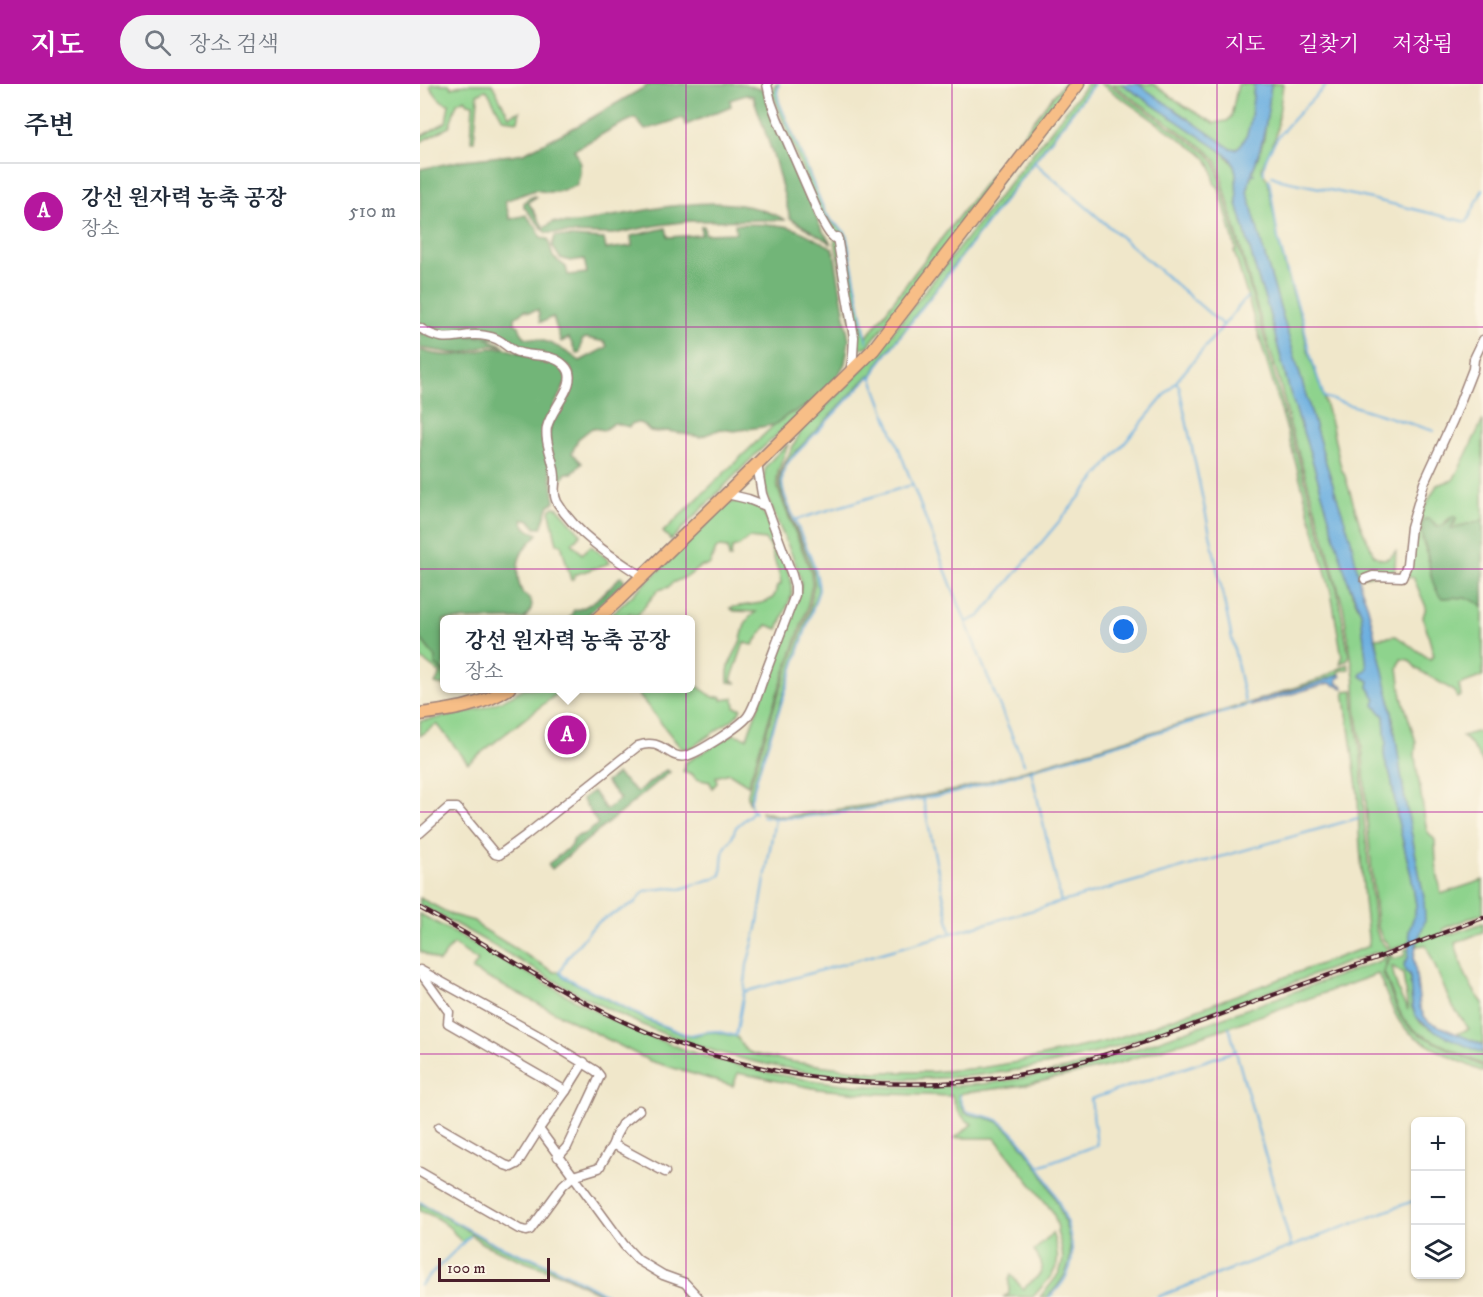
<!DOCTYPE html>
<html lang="ko">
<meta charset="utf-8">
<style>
body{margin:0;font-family:"IM FELL DW Pica","Noto Serif KR",serif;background:#f2f2f3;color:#1f2937}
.controls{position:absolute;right:18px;bottom:18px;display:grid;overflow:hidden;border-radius:9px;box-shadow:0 2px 4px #0004}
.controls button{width:54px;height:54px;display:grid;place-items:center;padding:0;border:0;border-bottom:2px solid #e0e1e3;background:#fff;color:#1f2937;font:30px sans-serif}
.scale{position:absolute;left:18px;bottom:15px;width:112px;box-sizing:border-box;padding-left:6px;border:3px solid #4a1f2b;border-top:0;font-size:16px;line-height:21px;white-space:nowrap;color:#4a1f2b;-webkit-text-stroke:4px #fcf5e5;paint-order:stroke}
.you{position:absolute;left:704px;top:546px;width:21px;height:21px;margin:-15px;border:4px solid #fff;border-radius:50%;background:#1a73e8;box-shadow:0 0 0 9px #1a73e833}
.badge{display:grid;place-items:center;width:39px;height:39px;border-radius:50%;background:#b5179e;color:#fff;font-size:20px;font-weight:700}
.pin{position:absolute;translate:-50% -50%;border:3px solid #fff;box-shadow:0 2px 6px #0006}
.popup{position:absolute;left:20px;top:531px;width:255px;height:78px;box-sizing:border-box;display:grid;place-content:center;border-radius:9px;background:#fff;filter:drop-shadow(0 2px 4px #0005);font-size:20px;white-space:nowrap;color:#747a83}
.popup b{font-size:22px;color:#1f2937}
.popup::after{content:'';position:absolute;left:50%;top:100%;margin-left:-12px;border:12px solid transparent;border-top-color:#fff}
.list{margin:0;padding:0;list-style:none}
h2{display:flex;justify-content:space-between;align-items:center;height:78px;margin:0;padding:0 24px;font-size:26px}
h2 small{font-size:20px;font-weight:400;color:#747a83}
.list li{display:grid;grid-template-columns:39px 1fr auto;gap:18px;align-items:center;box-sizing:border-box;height:96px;padding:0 24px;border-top:2px solid #e0e1e3}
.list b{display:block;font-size:22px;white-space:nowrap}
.list p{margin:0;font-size:20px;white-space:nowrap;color:#747a83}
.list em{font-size:20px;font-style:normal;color:#747a83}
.icon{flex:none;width:33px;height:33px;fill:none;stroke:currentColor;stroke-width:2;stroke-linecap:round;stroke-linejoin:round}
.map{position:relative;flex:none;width:1063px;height:1213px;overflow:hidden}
header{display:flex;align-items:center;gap:36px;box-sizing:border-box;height:84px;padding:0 30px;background:#b5179e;color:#fff}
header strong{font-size:28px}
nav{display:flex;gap:33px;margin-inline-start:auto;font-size:21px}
.search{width:420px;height:54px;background:#f2f2f3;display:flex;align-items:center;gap:15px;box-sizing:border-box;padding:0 21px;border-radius:33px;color:#747a83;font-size:22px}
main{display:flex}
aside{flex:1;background:#fff}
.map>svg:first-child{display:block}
.green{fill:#8ed38d;stroke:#6c795c;stroke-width:1.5;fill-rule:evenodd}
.forest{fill:#72b578;stroke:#5e6a52;stroke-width:1.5;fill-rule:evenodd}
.water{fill:#6aafe0;stroke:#5a6786;stroke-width:1.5}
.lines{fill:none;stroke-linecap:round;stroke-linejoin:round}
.stream{stroke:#6aafe0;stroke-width:2}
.minor-casing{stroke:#9d837a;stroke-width:11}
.primary-casing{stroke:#9d837a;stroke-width:15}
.minor{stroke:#fff;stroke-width:8}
.primary{stroke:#f7be87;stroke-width:12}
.rail-casing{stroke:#4a1f2b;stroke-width:4.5}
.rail{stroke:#fcf5e5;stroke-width:2;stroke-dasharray:7;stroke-linecap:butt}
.grid{fill:none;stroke:#b5179e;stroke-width:1.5;stroke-opacity:0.55}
</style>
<header>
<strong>지도</strong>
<div class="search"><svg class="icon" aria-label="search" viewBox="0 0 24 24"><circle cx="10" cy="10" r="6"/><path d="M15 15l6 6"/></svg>장소 검색</div>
<nav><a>지도</a><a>길찾기</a><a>저장됨</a></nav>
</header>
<main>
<aside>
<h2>주변<small></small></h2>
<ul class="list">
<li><span class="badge">A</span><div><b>강선 원자력 농축 공장</b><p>장소</p></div><em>510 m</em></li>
</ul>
</aside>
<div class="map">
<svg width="1063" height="1213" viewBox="0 0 1063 1213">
<rect width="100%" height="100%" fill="#fcf5e5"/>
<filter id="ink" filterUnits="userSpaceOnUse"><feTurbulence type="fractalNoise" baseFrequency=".0167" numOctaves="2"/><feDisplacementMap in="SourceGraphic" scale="12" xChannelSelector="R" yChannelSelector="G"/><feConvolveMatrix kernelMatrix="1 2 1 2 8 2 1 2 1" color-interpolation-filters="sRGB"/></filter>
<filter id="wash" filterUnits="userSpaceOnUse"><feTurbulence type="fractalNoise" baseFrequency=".008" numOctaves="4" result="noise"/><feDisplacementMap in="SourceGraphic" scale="24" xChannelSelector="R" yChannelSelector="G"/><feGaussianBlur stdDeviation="1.35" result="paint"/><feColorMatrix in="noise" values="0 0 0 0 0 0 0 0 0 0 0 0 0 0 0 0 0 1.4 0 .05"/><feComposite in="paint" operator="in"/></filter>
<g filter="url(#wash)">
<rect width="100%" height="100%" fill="#f0e7ca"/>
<!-- green -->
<g class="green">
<path d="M12 0H29L32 4 44 0H72L89 32 100 27 98 37 83 35 68 8 66 6 57 10 58 15 54 57H51L53 20 48 19 45 15 37 19 29 43 0 58V53L26 38 29 20C20 19 16 10 10 3Z"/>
<polygon points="355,0 358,0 357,9 359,18 388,86 404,128 410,137 425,149 447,258 447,253 449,250 496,187 625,22 643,0 651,0 602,66 448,262 437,266 414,152 398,127 352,9"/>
<path d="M667 0H673L458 280 452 292H448L369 375C365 380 361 385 361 392 359 413 384 461 393 481L397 493 398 506 338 687 330 715V720C326 714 328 708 330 701L355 620 389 526 394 500 393 488 365 421 360 405 359 395 360 388 382 345 423 306 455 271Z"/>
<path d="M681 0H688L787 69 795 79 857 300 868 341 917 505 929 572 928 575 920 580 922 573 911 508 865 340 814 167 816 166 799 104 794 99C794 85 790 77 779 68Z"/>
<polygon points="692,0 702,0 804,69 814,81 816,89 817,119 838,194 847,221 870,308 891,372 932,510 941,528 945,565 948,582 947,585 941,590 941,592 949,597 948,603 956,615 954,621 964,632 966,659 964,669 965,677 971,693 978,737 991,791 996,821 995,829 989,847 990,855 987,860 970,866 968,860 962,854 957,841 947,736 943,671 936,625 935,598 923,522 903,450 870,341 860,299 833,210 800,88 797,78 788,67"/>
<path d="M718 0H733L766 23 794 39 807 37 811 33 818 0H834C832 18 833 57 815 65L810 64Z"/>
<path d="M851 0H863L856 52 842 83 843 89 848 96 858 155 869 198 882 237 888 267 902 307 912 343 921 384 925 392 940 440 954 471C963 478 971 475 976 466L975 484 973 488 942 493 938 491 930 456 906 379 844 169 827 108 831 91 838 73 844 54Z"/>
<polygon points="390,321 337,369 251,456 243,448 354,341 369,330"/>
<path d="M1063 336V436C1056 439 1051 439 1044 441 1038 442 1036 445 1030 445L1035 439 1036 434 1033 432 1026 437 1023 442 1020 443 1009 435 1004 436 1002 456 1008 471V476L1024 514C1038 511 1052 513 1063 522V592L1039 601 1041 612 1037 614 1035 609 1031 605 997 585 989 576 981 575 978 584 982 613 996 658 995 673 1005 736 1007 747 1015 756 1016 779 1021 810 1063 796V829L1027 843 1023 845 1024 848 1028 851 1063 839V848L1035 859C1041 882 1048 901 1063 919V961L1036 950 1049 945 1031 920 1006 861 996 862 1000 852 1004 814 985 716 970 617 963 593 956 554 976 552 1010 575 1014 572 1003 533 1006 523 993 493 986 494 994 443 1017 401 1033 396 1040 383Z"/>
<path d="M368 360 358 388 357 395 358 405 364 421 391 488 392 500 387 525 354 619 328 701 309 689 296 693 297 699 292 704 290 698 276 695 272 690 263 687 265 684V679L313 650 327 654 379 510C380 506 381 501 381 497 377 470 335 407 346 383 351 374 361 367 368 360Z"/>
<path d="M319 417C330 417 338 422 345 431L371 495 372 510 358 545 347 541 333 561 324 559 311 596 317 599 308 598C307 580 311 577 319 561 325 547 321 538 336 528L314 527 310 524C321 520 348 522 354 512 356 509 356 505 357 502L361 500C360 486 352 475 351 463L345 456 329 454 319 462 312 464 311 474H309L308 464 299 463 296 465 290 480 287 482H281L267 493 263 494 252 499 249 503 238 506 216 533 210 529 205 535 186 536 251 475 303 423 308 419Z"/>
<polygon points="134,423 138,424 161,450 152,459 162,470 171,462 185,473 190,479 154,491 154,495 151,496 141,460 137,460 130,429 131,425"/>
<polygon points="0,554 16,574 16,580 24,589 24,602 15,600 21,590 0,574"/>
<polygon points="928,580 929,585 920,587 918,591 900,598 534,708 442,724 374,733 359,733 341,729 341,727 357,731 366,732 463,719 541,705 826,620 900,595"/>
<polygon points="270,597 293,613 302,613 302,616 314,614 315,623 321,624 318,630 313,635 271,664 264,665 260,663 214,605 270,604"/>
<path d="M104 604 143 605 48 679 17 640 0 652V637C37 631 72 626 104 604Z"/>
<path d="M933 606 934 625 941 671 944 737 955 842 959 855 967 864V868L961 870 960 868 954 869C892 891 830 915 768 937 738 948 707 960 676 969 533 1008 381 1004 242 949 157 916 82 863 0 821V814L32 831 54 837 60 843 134 888H139L143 893 229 937 264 951 271 952 289 948H297L317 953 325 965 331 969 338 971 373 978 454 988H511L561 984 597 978 691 956 724 945 949 862 944 816 939 748 938 710 924 607Z"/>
<polygon points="1063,646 1063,679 1050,659 1042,652"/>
<path d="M0 830C43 853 85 877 127 900 154 915 180 931 207 943 230 952 252 962 275 969 349 993 426 1004 503 1003 526 1002 549 1002 571 999 623 992 672 980 721 963L962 876V874L968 871 963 889 976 923 982 935 990 944 999 950 1063 983V988C1042 978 995 958 982 941 970 926 966 906 958 890L808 943 690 982 605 1001 543 1009 538 1011 540 1019 545 1029C556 1033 571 1033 580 1039 611 1063 654 1135 650 1174 648 1190 638 1203 627 1213H620C642 1187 649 1182 637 1148L638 1144 633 1128 575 1054H535L552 1040C539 1032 537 1026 532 1012L440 1009 398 1005 318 989 313 1002 230 977 52 886 58 877 33 860 19 878 0 867Z"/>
<path d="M989 864 988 874 986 877 990 893 992 924 1000 938 1010 944 1063 969V981L1000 950 991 943 983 934 977 922 964 888 970 871 972 870V875L984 872 985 865ZM972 882 983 890 988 926C980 913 974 898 972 882Z"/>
<path d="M0 1119 68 1158 102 1172 111 1174 190 1213H186L145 1192 105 1178 63 1160 51 1151 43 1158C37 1155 35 1149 30 1144 22 1137 10 1130 0 1127Z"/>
<path d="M632 1149C645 1184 634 1188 613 1213H583L589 1210V1196L591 1191 603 1205C620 1190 630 1188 614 1167Z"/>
</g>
<!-- forest -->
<g class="forest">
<path d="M230 0H324L340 5H346L399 140 404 149 412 160 370 134 355 77 333 12 326 11 310 16 311 22 266 41 263 34 225 46 215 34 195 43 154 66C162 76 162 90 156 102L137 108H127L115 106 85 117 90 135 106 131 117 144 121 154 128 155 133 173 146 183 148 191 167 189 164 175 150 177 140 174 132 162 135 152 184 155 186 165 212 162 211 152 246 144 248 153 281 151V142H284L285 150 316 149 315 140C332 141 352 139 369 143 383 147 396 155 409 162L413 165 414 168 429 256 425 279 417 294 390 321 369 330 354 341 314 347 301 345 280 353 248 347 236 348 230 347 223 340 218 339H213L209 343 194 339 184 346 172 344 158 355 152 369 162 379 153 389H146L136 407C134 394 127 353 130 342 136 322 162 305 150 283L101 268 82 255 21 250 7 245 0 239V85L44 76 91 71 104 69 159 41ZM105 226 109 228 118 226 120 238 125 237 128 235 133 233 141 258 149 254 157 270 160 269 162 256 166 254 185 258 187 263 160 277C149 269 135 260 121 256 117 254 111 255 107 254 102 252 100 246 99 242L95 240V234Z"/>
<path d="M114 112 116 113 108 118 124 144 133 138C153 142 173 136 193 132 250 122 311 107 366 136L270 137 239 141 193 150 126 149 104 123V119L107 115Z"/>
<polygon points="0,246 7,251 64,253 84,262 70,261 43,269 31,269 0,264"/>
<path d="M70 264H84L108 272 139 280 149 293 134 322 127 366 135 418 129 421 121 444H115L110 436H102C105 445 110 447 118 450 114 455 109 459 105 464 95 477 96 496 103 510 117 516 112 527 104 535L24 536V589L15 580 16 574 0 554V266C26 275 45 271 70 264Z"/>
<path d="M1033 432 1036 434 1031 445C1036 445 1039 442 1044 441 1051 439 1057 439 1063 436V522C1050 512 1037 513 1021 514 1012 501 1010 489 1008 473 1006 458 997 451 1004 435H1010L1017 442H1023Z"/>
<path d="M201 492 205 497 163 535H149L154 526C171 525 189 504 201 492Z"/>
<polygon points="246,686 250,688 132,785 128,780 151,762 154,754 160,751 165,750 178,740 162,715 173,707 186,726 200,715 186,698 197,690 217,708"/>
</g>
<!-- water -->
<g class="water">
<path d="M702 0H718L810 64 815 65C833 57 832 18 834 0H851C848 30 844 59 832 88L834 90 831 91 827 108 830 117 844 169 906 379 931 456 941 504 948 523 970 617 985 716 1004 814 1005 837 996 862 994 874 1000 923 1004 932 1009 938 1063 961V969C1048 963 1000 943 995 930 990 920 991 905 990 893L989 890 985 887 984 881 988 874 990 855 989 847 995 829 996 821 991 791 978 737 971 693 965 677 964 669 966 659 964 632 954 621 956 615 948 603 949 597 941 592V590L947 585 941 528 927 495 891 372 870 308 847 221 838 194 817 119 816 89 814 81 810 74 804 69Z"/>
<polygon points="920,590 921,593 917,595 918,600 922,601 923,604 909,599 831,622 831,619 900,598"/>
</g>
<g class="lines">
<!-- stream -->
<g class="stream">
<polyline points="359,0 357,9 359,18 405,128 411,136 426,149 447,258"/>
<polyline points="614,78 803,241"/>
<path d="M844 90C840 62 889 19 908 0"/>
<polyline points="852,92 861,96 943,113 1047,138 1063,105"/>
<polyline points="849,95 858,154 870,198 883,237 889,267 904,313 1014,347"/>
<polyline points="756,298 759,302 825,617"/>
<path d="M375 436C366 414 354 397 370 376L449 293 452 294"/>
<polyline points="547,538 560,532 827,213"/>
<path d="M604 680C550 553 501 423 452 294L459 280 674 0"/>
<polyline points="503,715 531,849"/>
<path d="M331 720V715L339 687 399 506C397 481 384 459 375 436L492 401"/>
<polyline points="331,723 335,729"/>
<polyline points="333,727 330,731 316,743 312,754 305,764 303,769 301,791 294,795 288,796 261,805 248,804 225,807 222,810 215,819 180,837 173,843 147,874 140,888 143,892 229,936 264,950 271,951 284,948 297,947 316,952 324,908 938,734"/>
<polyline points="342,732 354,734"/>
<polyline points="641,818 611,686 832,620"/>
<polyline points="324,908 327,881 337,844 355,734 375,734 434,727 534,709 611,686"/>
<polyline points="809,943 871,1162"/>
<path d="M539 1011 541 1019 546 1027C557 1032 572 1031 581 1038 613 1063 655 1133 652 1174 650 1189 641 1203 629 1213"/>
<polyline points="619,1082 677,1061 671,1015 815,967"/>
<polyline points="0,1118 69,1157 102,1171 111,1173 152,1192 191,1213"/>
<polyline points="0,1201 50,1152"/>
<polyline points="737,1213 996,1116"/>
</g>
</g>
</g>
<g filter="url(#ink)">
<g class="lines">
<!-- minor casing -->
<g class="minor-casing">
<g id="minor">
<path d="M347 0 351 18 357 34 401 135C406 143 409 152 418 156"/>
<polyline points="417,153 434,253 433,271 430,289"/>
<path d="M0 244C28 263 39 247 66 252 80 254 83 260 93 266 109 275 131 267 145 282 161 298 131 324 127 343 124 359 134 375 135 392 136 401 132 409 137 418 156 450 192 473 223 493"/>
<polyline points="307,410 328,415 346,422"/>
<polyline points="945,495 953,492 982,493 987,481 991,443 1004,399 1033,336 1053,285 1054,275 1063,256"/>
<path d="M0 749 28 724H37L75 770 79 771 105 752 218 662C243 653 248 676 266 672 278 669 321 642 328 632 335 622 338 609 342 598 353 569 364 540 375 511V502L372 491 342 410 337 380"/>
<polyline points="0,886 119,952 176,987 180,992 176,1001 147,1063 138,1073"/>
<polyline points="0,888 29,928 28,939 146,1007 119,1045 204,1161 218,1176 243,1191 265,1199 278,1213"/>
<polyline points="146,1007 164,978"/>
<polyline points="19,1043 85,1081 91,1083 97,1080 119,1045"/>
<polyline points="193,1060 245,1088"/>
<polyline points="0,1088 99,1145 106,1147 110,1146 143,1101 153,1092 179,1084 193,1060 196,1051 202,1040 219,1026"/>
</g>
</g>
<!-- primary casing -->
<g class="primary-casing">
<g id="primary">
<polyline points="176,536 198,516 307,410 453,266 658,0"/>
<path d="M0 630C31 626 62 622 89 604"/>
</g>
</g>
<!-- minor -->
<use href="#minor" class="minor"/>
<!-- primary -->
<use href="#primary" class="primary"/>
<!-- rail casing -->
<g class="rail-casing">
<path id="rail" d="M0 824C77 865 149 916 229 949 360 1002 509 1015 646 981 709 966 769 942 829 920 871 904 914 889 957 874 992 861 1027 847 1063 834"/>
</g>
<!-- rail -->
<use href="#rail" class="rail"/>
</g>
</g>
<!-- grid -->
<path class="grid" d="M266 0V1213M532 0V1213M797 0V1213M0 243H1063M0 485H1063M0 728H1063M0 970H1063"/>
</svg>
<div class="controls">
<button>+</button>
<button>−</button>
<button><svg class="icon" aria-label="layers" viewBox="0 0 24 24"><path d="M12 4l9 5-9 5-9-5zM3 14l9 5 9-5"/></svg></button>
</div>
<div class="scale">100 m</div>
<div class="you"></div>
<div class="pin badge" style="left:147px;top:651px">A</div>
<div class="popup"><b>강선 원자력 농축 공장</b>장소</div>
</div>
</main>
